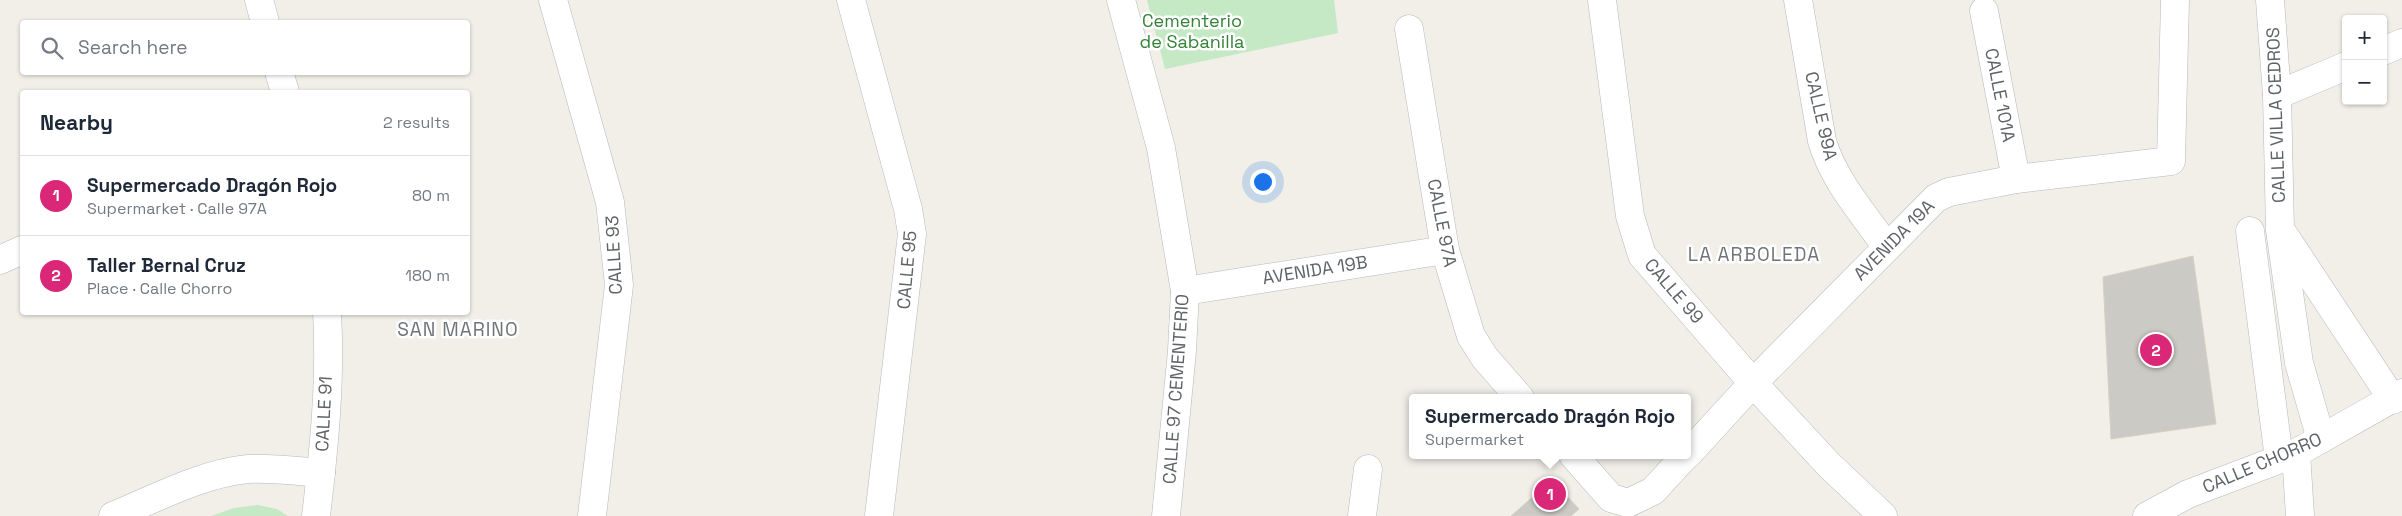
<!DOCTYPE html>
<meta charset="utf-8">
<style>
body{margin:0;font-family:"Space Grotesk",sans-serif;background:#f2f2f3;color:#1f2937}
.controls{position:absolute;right:15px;top:15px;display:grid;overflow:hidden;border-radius:5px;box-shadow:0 1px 4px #0004}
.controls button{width:45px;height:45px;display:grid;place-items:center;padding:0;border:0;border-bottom:1px solid #e0e1e3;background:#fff;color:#1f2937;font:25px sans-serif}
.you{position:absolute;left:1262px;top:181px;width:18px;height:18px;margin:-12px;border:4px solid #fff;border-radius:50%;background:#1a73e8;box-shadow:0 0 0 8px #1a73e833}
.badge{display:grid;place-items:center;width:32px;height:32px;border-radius:50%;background:#db2777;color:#fff;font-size:16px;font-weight:700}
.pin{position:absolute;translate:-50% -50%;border:2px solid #fff;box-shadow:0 1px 5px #0006}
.popup{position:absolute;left:1409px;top:394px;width:282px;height:65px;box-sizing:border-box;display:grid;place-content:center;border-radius:5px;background:#fff;filter:drop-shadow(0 1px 4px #0005);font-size:16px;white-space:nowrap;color:#747a83}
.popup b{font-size:19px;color:#1f2937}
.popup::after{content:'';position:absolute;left:50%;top:100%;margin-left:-10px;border:10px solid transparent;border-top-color:#fff}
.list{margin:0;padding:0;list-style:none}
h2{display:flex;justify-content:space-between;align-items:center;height:65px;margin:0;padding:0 20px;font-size:21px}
h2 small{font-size:16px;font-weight:400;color:#747a83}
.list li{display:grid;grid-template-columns:32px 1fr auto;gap:15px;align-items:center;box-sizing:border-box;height:80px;padding:0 20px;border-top:1px solid #e0e1e3}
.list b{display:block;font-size:19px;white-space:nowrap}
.list p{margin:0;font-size:16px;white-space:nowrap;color:#747a83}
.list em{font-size:16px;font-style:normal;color:#747a83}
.icon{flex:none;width:28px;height:28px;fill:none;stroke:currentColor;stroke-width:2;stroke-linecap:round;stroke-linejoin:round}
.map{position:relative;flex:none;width:2402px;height:516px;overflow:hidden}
.search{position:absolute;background:#fff;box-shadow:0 1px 4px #0004;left:20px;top:20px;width:450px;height:55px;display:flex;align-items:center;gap:12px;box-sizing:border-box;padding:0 18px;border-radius:5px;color:#747a83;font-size:19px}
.panel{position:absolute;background:#fff;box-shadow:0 1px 4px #0004;left:20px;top:90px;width:450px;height:225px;border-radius:5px}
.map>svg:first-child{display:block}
.green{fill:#c5e8c5}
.building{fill:#cccac5;stroke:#d6d1c6}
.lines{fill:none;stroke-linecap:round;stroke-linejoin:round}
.minor-casing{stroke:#b5b8bc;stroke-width:29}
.minor{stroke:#fff;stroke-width:28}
.labels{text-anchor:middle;stroke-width:5;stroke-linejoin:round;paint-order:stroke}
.park-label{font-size:18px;fill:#348238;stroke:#fff}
.street-label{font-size:18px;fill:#5f6368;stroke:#fff}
.neighbourhood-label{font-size:19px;letter-spacing:1px;fill:#70757a;stroke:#fff}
</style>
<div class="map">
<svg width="2402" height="516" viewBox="0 0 2402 516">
<rect width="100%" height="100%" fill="#f1efe8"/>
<!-- green -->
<g class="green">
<polygon points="1147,0 1334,0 1338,33 1165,69"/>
<polygon points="258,505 277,509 288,516 211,516 234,508"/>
</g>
<!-- building -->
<g class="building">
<polygon points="2193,256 2216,424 2111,439 2103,277"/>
<polygon points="1552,480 1579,509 1571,516 1511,516"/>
</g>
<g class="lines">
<!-- minor casing -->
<g class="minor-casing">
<g id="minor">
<polyline points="259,0 265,22"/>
<polyline points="553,0 610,202 619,285 592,516"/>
<polyline points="851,0 908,209 912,234 879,516"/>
<polyline points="1121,0 1161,148 1185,291 1182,351 1166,516"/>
<polyline points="1602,0 1630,216 1642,255 1753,383 1829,465 1883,516"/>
<path d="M1798 0 1822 141C1834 181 1863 213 1886 246"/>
<polyline points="2270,0 2277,95 2280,230 2299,363 2321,439"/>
<polyline points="1984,11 2016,179"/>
<polyline points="1409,29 1445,250 1471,336 1485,358 1520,398"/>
<polyline points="2383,51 2402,43"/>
<polyline points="279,72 285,92"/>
<polyline points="2277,95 2346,66"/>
<polyline points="2250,231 2279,459"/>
<polyline points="2284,235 2393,400"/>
<polyline points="0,260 22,250"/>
<polyline points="1185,291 1445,250"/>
<polyline points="2296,453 2300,516"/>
<polyline points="1688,454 1753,383 1936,198 1949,192 2016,179 2171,161 2175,0"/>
<polyline points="1573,455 1611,498 1628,503 1653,491 1686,455"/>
<path d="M113 516C154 499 203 473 248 469 272 468 297 471 321 473"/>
<path d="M316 516C324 449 331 380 327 312"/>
<polyline points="1362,516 1368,469"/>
<polyline points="2147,516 2188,494 2296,453 2402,393"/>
</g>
</g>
<!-- minor -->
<use href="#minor" class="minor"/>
</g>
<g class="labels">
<!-- park labels -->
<g class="park-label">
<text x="1192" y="27">Cementerio<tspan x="1192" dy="21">de Sabanilla</tspan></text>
</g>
<!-- street labels -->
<g class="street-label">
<text transform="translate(2000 95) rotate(79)" y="6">CALLE 101A</text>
<text transform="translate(2276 115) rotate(-92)" y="6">CALLE VILLA CEDROS</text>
<text transform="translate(1821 116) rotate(77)" y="6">CALLE 99A</text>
<text transform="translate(1442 223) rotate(79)" y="6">CALLE 97A</text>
<text transform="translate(1894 240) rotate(-45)" y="6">AVENIDA 19A</text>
<text transform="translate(614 255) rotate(-93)" y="6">CALLE 93</text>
<text transform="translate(907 270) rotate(-85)" y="6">CALLE 95</text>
<text transform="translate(1315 270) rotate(-9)" y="6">AVENIDA 19B</text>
<text transform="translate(1674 291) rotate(49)" y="6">CALLE 99</text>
<text transform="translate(1176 389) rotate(-86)" y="6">CALLE 97 CEMENTERIO</text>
<text transform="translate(324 414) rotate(-87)" y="6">CALLE 91</text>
<text transform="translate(2262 463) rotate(-23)" y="6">CALLE CHORRO</text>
</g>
<!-- neighbourhood labels -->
<g class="neighbourhood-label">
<text x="1754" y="261">LA ARBOLEDA</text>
<text x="458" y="336">SAN MARINO</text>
</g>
</g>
</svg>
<div class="controls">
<button>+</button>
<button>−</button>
</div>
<div class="you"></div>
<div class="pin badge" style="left:1550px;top:494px">1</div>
<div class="popup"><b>Supermercado Dragón Rojo</b>Supermarket</div>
<div class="pin badge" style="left:2156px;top:350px">2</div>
<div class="search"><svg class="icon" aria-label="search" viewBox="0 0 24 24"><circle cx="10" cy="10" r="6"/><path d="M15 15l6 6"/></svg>Search here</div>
<section class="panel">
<h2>Nearby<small>2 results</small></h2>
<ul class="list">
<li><span class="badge">1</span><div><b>Supermercado Dragón Rojo</b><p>Supermarket · Calle 97A</p></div><em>80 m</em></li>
<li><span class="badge">2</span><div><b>Taller Bernal Cruz</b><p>Place · Calle Chorro</p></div><em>180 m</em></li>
</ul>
</section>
</div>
